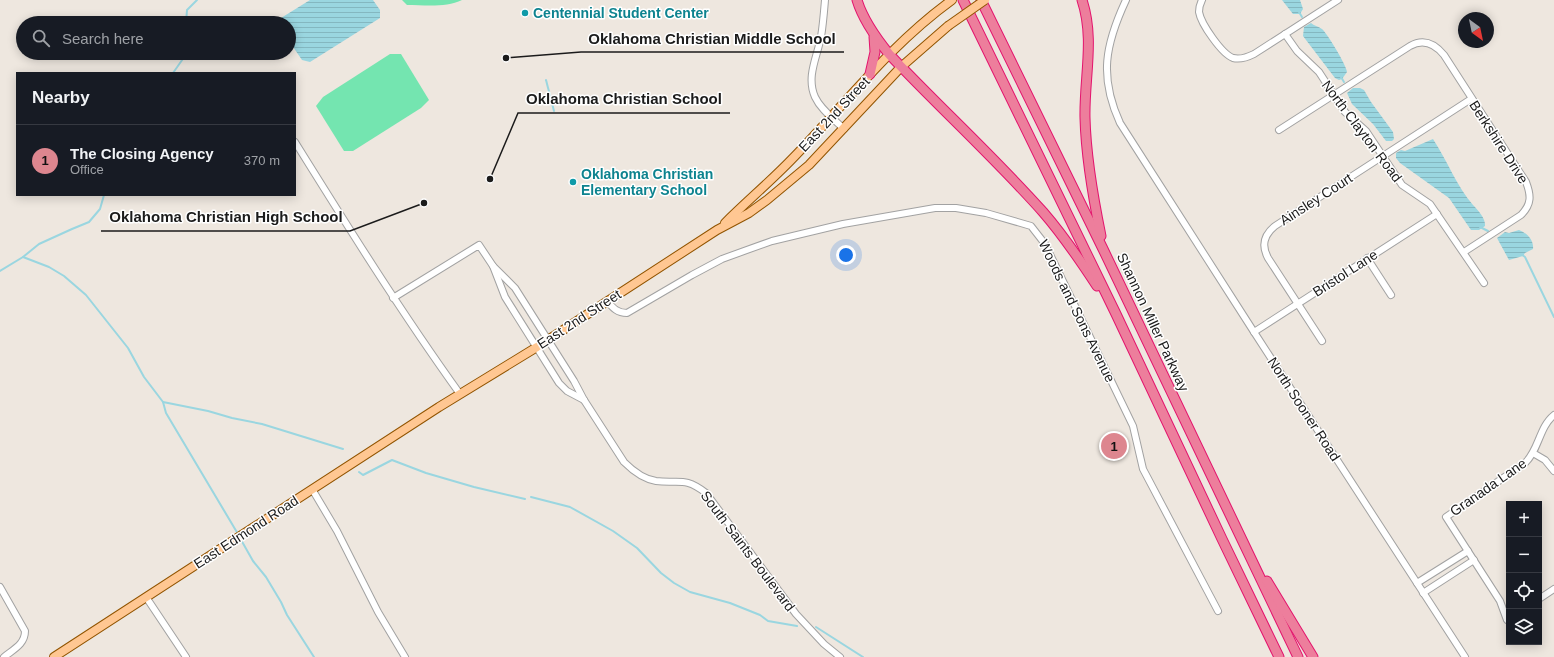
<!DOCTYPE html>
<meta charset="utf-8">
<style>
body{margin:0;font-family:Helvetica,sans-serif;background:#242831;color:#f1f3f6}
.controls{position:absolute;right:12px;bottom:12px;display:grid;overflow:hidden;border-radius:0px;box-shadow:0 2px 10px #0003}
.controls button{width:36px;height:36px;display:grid;place-items:center;padding:0;border:0;border-bottom:1px solid #363941;background:#171b24;color:#f1f3f6;font:20px sans-serif}
.compass{position:absolute;left:1458px;top:12px;width:36px;height:36px;border-radius:50%;background:#171b24;box-shadow:0 2px 10px #0003;rotate:147deg}
.you{position:absolute;left:846px;top:255px;width:14px;height:14px;margin:-10px;border:3px solid #fff;border-radius:50%;background:#1a73e8;box-shadow:0 0 0 6px #1a73e833}
.badge{display:grid;place-items:center;width:26px;height:26px;border-radius:50%;background:#dd868f;color:#111;font-size:13px;font-weight:700}
.pin{position:absolute;translate:-50% -50%;border:2px solid #fff;box-shadow:0 1px 4px #0006}
.list{margin:0;padding:0;list-style:none}
h2{display:flex;justify-content:space-between;align-items:center;height:52px;margin:0;padding:0 16px;font-size:17px}
h2 small{font-size:13px;font-weight:400;color:#9ea1a6}
.list li{display:grid;grid-template-columns:26px 1fr auto;gap:12px;align-items:center;box-sizing:border-box;height:72px;padding:0 16px;border-top:1px solid #363941}
.list b{display:block;font-size:15px;white-space:nowrap}
.list p{margin:0;font-size:13px;white-space:nowrap;color:#9ea1a6}
.list em{font-size:13px;font-style:normal;color:#9ea1a6}
.icon{flex:none;width:22px;height:22px;fill:none;stroke:currentColor;stroke-width:2;stroke-linecap:round;stroke-linejoin:round}
.map{position:relative;flex:none;width:1554px;height:657px;overflow:hidden}
.search{position:absolute;background:#171b24;box-shadow:0 2px 10px #0003;left:16px;top:16px;width:280px;height:44px;display:flex;align-items:center;gap:10px;box-sizing:border-box;padding:0 14px;border-radius:22px;color:#9ea1a6;font-size:15px}
.panel{position:absolute;background:#171b24;box-shadow:0 2px 10px #0003;left:16px;top:72px;width:280px;height:124px;border-radius:0px}
.map>svg:first-child{display:block}
.pitch{fill:#74e5b0}
.water{fill:url(#water-rules)}
.lines{fill:none;stroke-linecap:round;stroke-linejoin:round}
.stream{stroke:#9ad6e0;stroke-width:2}
.minor-casing{stroke:#a2a2a2;stroke-width:8}
.major-casing{stroke:#915400;stroke-width:10}
.highway-casing{stroke:#e3146d;stroke-width:11}
.minor{stroke:#fff;stroke-width:6}
.major{stroke:#ffc792;stroke-width:8}
.highway{stroke:#ed7e9c;stroke-width:9}
.major-bridge-casing{stroke:#915400;stroke-width:10;stroke-linecap:butt}
.major-bridge{stroke:#ffc792;stroke-width:8}
.culture-dot{fill:#0f9aa8;stroke:#fff;stroke-width:1.5}
.labels{text-anchor:middle;stroke-width:3;stroke-linejoin:round;paint-order:stroke}
.culture-label{font-size:14px;font-weight:bold;fill:#0d838f;stroke:#fff;text-anchor:start}
.street-label{font-size:14px;fill:#1b1b1b;stroke:#fff}
.leader{fill:none;stroke:#1b1b1b;stroke-width:1.5}
.callout-dot{fill:#1b1b1b;stroke:#fff;stroke-width:1.5}
.callout-label{font-size:15px;text-anchor:middle;font-weight:bold;fill:#1b1b1b;stroke:#fff;stroke-width:3;stroke-linejoin:round;paint-order:stroke}
</style>
<div class="map">
<svg width="1554" height="657" viewBox="0 0 1554 657">
<defs>
<pattern id="water-rules" width="6" height="5" patternUnits="userSpaceOnUse"><rect width="6" height="5" fill="#9ad6e0"/><path d="M0 2.5h6" fill="none" stroke="#84b7c0"/></pattern>
</defs>
<rect width="100%" height="100%" fill="#eee7df"/>
<!-- pitch -->
<g class="pitch">
<path d="M402 0H462C446 8 424 5 407 5Z"/>
<polygon points="390,54 401,54 429,100 421,108 353,151 344,151 316,106 323,97"/>
</g>
<!-- water -->
<g class="water">
<polygon points="310,0 373,0 380,10 380,18 310,62 302,60 289,41 289,23 281,23 281,18"/>
<polygon points="1282,0 1300,0 1303,9 1300,14 1293,14"/>
<path d="M1311 23C1314 26 1318 26 1322 29 1327 33 1347 66 1347 72L1342 79 1339 80 1335 78 1306 40 1303 36 1304 27Z"/>
<polygon points="1353,88 1360,88 1364,90 1371,102 1393,132 1394,139 1392,141 1386,141 1373,124 1352,104 1347,93"/>
<path d="M1433 139C1447 160 1457 187 1473 205 1478 210 1486 219 1485 226L1479 230H1471L1449 198 1400 163 1396 158V153L1401 150 1405 151Z"/>
<path d="M1519 230C1527 233 1534 240 1533 249L1525 253 1523 256 1509 260 1497 238 1505 232 1509 233Z"/>
</g>
<g class="lines">
<!-- stream -->
<g class="stream">
<polyline points="1299,12 1302,17"/>
<polyline points="186,23 187,10 197,0"/>
<polyline points="173,73 187,53"/>
<polyline points="1341,77 1344,82"/>
<polyline points="546,80 554,111"/>
<polyline points="540,101 549,96"/>
<polyline points="1480,227 1488,231"/>
<polyline points="1521,254 1525,257 1554,317"/>
<polyline points="23,257 49,267 64,276 86,295 128,348 144,377 163,402 166,413 238,534"/>
<polyline points="0,271 23,257 39,244 72,229 89,222 100,209 104,195"/>
<polyline points="163,402 208,411 232,418 262,424 343,449"/>
<polyline points="359,472 363,475 392,460 426,473 474,487 525,499"/>
<polyline points="531,497 570,507 613,531 637,548 661,573 674,583 690,592 730,603 760,615 768,621 797,626"/>
<polyline points="240,538 253,561 266,577 281,602 287,615 314,657"/>
<polyline points="816,627 863,657"/>
</g>
<!-- minor casing -->
<g class="minor-casing">
<g id="minor">
<path d="M825 0C824 12 823 25 821 37 817 57 806 77 815 97 821 110 834 119 844 129"/>
<path d="M1126 0C1105 45 1099 77 1120 123L1254 332 1465 657"/>
<path d="M1202 0C1200 4 1199 8 1199 12 1201 24 1222 54 1233 58 1241 60 1248 57 1254 54L1338 0"/>
<polyline points="1285,34 1297,51 1319,72 1345,112 1366,131 1402,185 1430,204 1484,283"/>
<path d="M1279 130 1410 46C1424 38 1435 44 1444 55L1526 182C1531 195 1532 204 1521 215L1464 252"/>
<path d="M295 142C348 227 401 312 460 394"/>
<polyline points="1367,258 1391,295"/>
<path d="M493 266 515 288 574 381 584 400 624 462C633 471 643 479 656 481 679 484 684 476 706 493L796 614 824 644 840 657"/>
<polyline points="393,298 479,245 493,266 505,297 559,383 567,391 584,400"/>
<path d="M607 301C613 308 617 313 627 313L692 275 722 259 744 251 772 241 843 224 935 208H956L986 213 1031 226 1045 244 1133 426 1143 469 1218 611"/>
<polyline points="1254,332 1437,214"/>
<path d="M1322 341 1268 258C1261 245 1264 235 1275 226L1471 99"/>
<polyline points="1533,453 1545,460 1554,471"/>
<polyline points="312,489 337,531 378,612 405,657"/>
<polyline points="1417,583 1468,551"/>
<path d="M0 587 25 631C25 644 14 649 4 657"/>
<polyline points="1423,593 1474,560"/>
<polyline points="146,597 186,657"/>
<polyline points="1539,599 1554,589"/>
<path d="M1509 619 1507 620 1500 601 1446 517 1525 463C1539 450 1539 427 1554 415"/>
</g>
</g>
<!-- major casing -->
<g class="major-casing">
<g id="major">
<path d="M725 223C747 201 771 181 793 158 845 104 891 44 952 0"/>
<polyline points="54,657 439,407 537,347 717,230 749,213 767,200 809,165 901,67 948,26"/>
</g>
</g>
<!-- highway casing -->
<g class="highway-casing">
<g id="highway">
<path d="M857 0C863 20 876 38 889 54 939 107 994 157 1043 212 1063 235 1080 260 1097 286"/>
<polyline points="963,0 1116,314 1222,539 1279,657"/>
<polyline points="981,0 1103,249 1298,657"/>
<path d="M1082 0C1095 39 1084 78 1085 118 1086 158 1093 197 1101 236"/>
<polyline points="870,74 875,52 874,37"/>
<polyline points="1267,581 1313,657"/>
</g>
</g>
<!-- minor -->
<use href="#minor" class="minor"/>
<!-- major -->
<use href="#major" class="major"/>
<!-- highway -->
<use href="#highway" class="highway"/>
<!-- major-bridge casing -->
<g class="major-bridge-casing">
<polyline id="major-bridge" points="948,26 985,0"/>
</g>
<!-- major-bridge -->
<use href="#major-bridge" class="major-bridge"/>
</g>
<!-- markers -->
<g class="culture-dot">
<circle cx="525" cy="13" r="4"/>
<circle cx="573" cy="182" r="4"/>
</g>
<g class="labels">
<!-- culture labels -->
<g class="culture-label">
<text x="533" y="18">Centennial Student Center</text>
<text x="581" y="179">Oklahoma Christian<tspan x="581" dy="16">Elementary School</tspan></text>
</g>
<!-- street labels -->
<g class="street-label">
<text transform="translate(834 114) rotate(-47)" y="5">East 2nd Street</text>
<text transform="translate(1362 131) rotate(53)" y="5">North Clayton Road</text>
<text transform="translate(1499 142) rotate(57)" y="5">Berkshire Drive</text>
<text transform="translate(1316 199) rotate(-33)" y="5">Ainsley Court</text>
<text transform="translate(1345 273) rotate(-33)" y="5">Bristol Lane</text>
<text transform="translate(1077 311) rotate(64)" y="5">Woods and Sons Avenue</text>
<text transform="translate(579 319) rotate(-33)" y="5">East 2nd Street</text>
<text transform="translate(1153 322) rotate(65)" y="5">Shannon Miller Parkway</text>
<text transform="translate(1304 409) rotate(57)" y="5">North Sooner Road</text>
<text transform="translate(1488 487) rotate(-35)" y="5">Granada Lane</text>
<text transform="translate(246 532) rotate(-33)" y="5">East Edmond Road</text>
<text transform="translate(748 551) rotate(53)" y="5">South Saints Boulevard</text>
</g>
</g>
<!-- callouts -->
<path class="leader" d="M506 58L581 52H844M490 179L518 113H730M424 203L350 231H101"/>
<g class="callout-dot">
<circle cx="506" cy="58" r="4"/>
<circle cx="490" cy="179" r="4"/>
<circle cx="424" cy="203" r="4"/>
</g>
<g class="callout-label">
<text x="712" y="44">Oklahoma Christian Middle School</text>
<text x="624" y="104">Oklahoma Christian School</text>
<text x="226" y="222">Oklahoma Christian High School</text>
</g>
</svg>
<div class="controls">
<button>+</button>
<button>−</button>
<button><svg class="icon" aria-label="locate" viewBox="0 0 24 24"><circle cx="12" cy="12" r="6"/><path d="M12 2v4M12 18v4M2 12h4M18 12h4"/></svg></button>
<button><svg class="icon" aria-label="layers" viewBox="0 0 24 24"><path d="M12 4l9 5-9 5-9-5zM3 14l9 5 9-5"/></svg></button>
</div>
<svg class="compass" viewBox="-18 -18 36 36"><path d="M0-13l5 13h-10z" fill="#e53935"/><path d="M0 13l5-13h-10z" fill="#9ea1a6"/></svg>
<div class="you"></div>
<div class="pin badge" style="left:1114px;top:446px">1</div>
<div class="search"><svg class="icon" aria-label="search" viewBox="0 0 24 24"><circle cx="10" cy="10" r="6"/><path d="M15 15l6 6"/></svg>Search here</div>
<section class="panel">
<h2>Nearby<small></small></h2>
<ul class="list">
<li><span class="badge">1</span><div><b>The Closing Agency</b><p>Office</p></div><em>370 m</em></li>
</ul>
</section>
</div>
